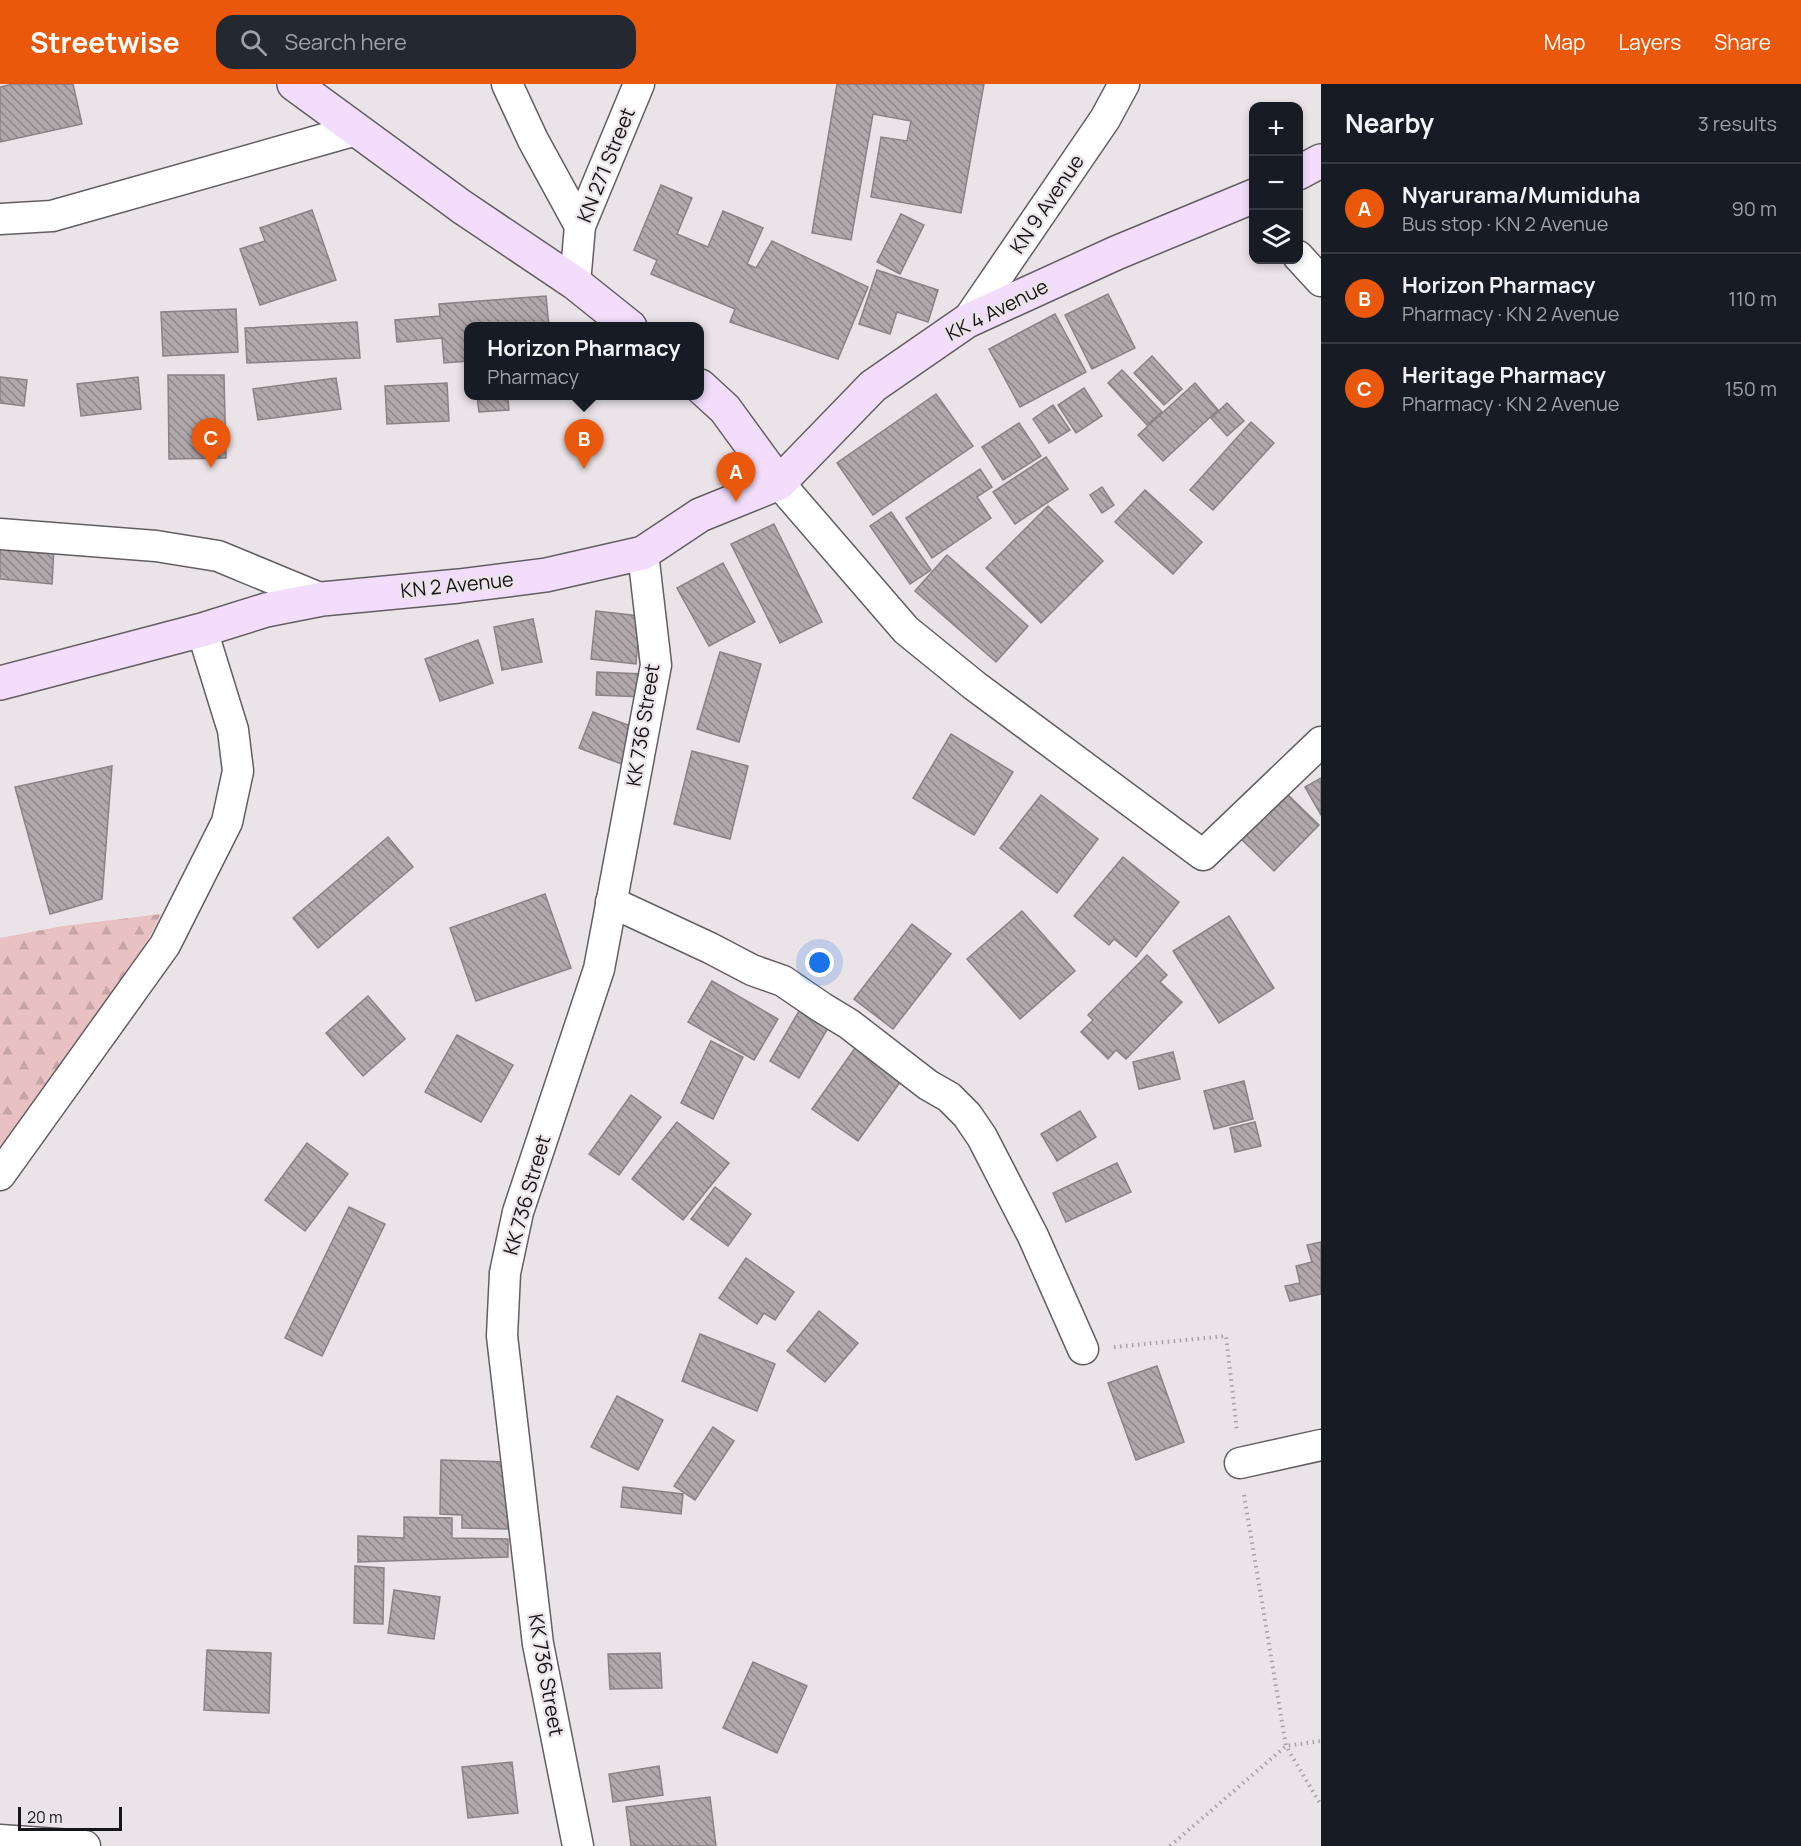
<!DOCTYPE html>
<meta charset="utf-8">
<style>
body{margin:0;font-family:Manrope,sans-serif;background:#242831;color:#f1f3f6}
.controls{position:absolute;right:18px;top:18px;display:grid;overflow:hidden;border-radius:12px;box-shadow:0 3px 9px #0003}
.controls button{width:54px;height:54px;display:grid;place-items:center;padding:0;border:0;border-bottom:2px solid #363941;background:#171b24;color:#f1f3f6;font:30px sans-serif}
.scale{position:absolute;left:18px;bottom:15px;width:104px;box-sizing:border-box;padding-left:6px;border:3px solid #161416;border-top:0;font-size:16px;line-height:21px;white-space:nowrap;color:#161416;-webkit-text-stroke:4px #eae3e8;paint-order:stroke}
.you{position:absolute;left:820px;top:879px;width:21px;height:21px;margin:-15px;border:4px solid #fff;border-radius:50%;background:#1a73e8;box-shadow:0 0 0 9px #1a73e833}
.badge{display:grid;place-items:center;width:39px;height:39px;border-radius:50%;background:#ea580c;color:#fff;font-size:20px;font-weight:700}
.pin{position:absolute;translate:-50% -50px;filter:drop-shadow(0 2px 3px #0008)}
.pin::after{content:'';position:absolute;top:32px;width:21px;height:18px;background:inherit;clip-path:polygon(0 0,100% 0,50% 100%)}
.popup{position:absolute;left:464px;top:238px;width:240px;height:78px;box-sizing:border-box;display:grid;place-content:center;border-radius:12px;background:#171b24;filter:drop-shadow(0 2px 4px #0005);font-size:20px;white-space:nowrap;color:#9ea1a6}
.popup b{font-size:22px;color:#f1f3f6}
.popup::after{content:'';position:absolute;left:50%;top:100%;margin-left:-12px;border:12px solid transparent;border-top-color:#171b24}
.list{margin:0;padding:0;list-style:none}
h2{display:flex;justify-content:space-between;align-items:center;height:78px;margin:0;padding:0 24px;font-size:26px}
h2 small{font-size:20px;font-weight:400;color:#9ea1a6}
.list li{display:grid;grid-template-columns:39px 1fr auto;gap:18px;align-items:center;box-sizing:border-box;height:90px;padding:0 24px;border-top:2px solid #363941}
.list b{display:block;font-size:22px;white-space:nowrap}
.list p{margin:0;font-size:20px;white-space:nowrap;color:#9ea1a6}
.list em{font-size:20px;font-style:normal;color:#9ea1a6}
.icon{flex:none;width:33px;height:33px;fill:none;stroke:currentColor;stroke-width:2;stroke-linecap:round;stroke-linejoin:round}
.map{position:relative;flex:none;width:1321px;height:1762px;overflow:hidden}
header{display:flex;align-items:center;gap:36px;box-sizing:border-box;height:84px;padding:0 30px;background:#ea580c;color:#fff}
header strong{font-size:28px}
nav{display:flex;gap:33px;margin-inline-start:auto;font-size:21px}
.search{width:420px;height:54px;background:#242831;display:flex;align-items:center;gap:15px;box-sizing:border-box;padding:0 21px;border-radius:18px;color:#9ea1a6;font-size:22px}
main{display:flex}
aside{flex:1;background:#171b24}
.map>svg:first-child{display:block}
.forest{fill:url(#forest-firs)}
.building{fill:url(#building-back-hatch);stroke:#8a8385;stroke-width:1.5}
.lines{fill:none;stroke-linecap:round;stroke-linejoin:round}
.minor-casing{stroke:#635e62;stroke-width:33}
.secondary-casing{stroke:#635e62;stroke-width:36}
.path{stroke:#a7a2a6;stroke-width:4;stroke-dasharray:1.5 4.5;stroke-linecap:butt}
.minor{stroke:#fff;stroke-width:30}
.secondary{stroke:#f2defc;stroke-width:33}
.labels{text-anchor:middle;stroke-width:4.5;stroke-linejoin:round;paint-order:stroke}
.street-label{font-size:20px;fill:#161416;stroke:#eae3e8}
</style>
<header>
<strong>Streetwise</strong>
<div class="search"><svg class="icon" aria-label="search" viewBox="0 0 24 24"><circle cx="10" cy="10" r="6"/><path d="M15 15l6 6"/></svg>Search here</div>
<nav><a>Map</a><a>Layers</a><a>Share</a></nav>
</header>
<main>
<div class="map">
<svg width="1321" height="1762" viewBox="0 0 1321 1762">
<defs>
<pattern id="forest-firs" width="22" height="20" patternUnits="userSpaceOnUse" patternTransform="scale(1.5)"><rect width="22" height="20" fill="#e9c1c2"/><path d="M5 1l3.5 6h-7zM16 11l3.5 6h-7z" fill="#c7a5a6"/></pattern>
<pattern id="building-back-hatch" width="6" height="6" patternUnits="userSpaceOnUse" patternTransform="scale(1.5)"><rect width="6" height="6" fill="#b0a8ab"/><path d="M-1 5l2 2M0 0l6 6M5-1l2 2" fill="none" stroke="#8e888a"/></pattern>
</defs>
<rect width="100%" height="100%" fill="#eae3e8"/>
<!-- forest -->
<polygon class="forest" points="161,830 131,890 0,1091 0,854 63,842"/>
<!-- building -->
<g class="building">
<polygon points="13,0 73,0 82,40 0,58 0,3"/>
<polygon points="837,0 984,0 961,129 871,113 881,53 907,57 911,37 873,30 851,156 812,149"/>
<polygon points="661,101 692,114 677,150 708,163 723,127 763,144 747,180 756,184 772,157 868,203 838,275 730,238 735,225 651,190 657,176 634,166"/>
<polygon points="312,126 336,196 260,221 240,165 265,157 260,144"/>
<polygon points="901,130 924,141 900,190 877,178"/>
<polygon points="877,186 938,206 928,238 897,228 890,250 859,240"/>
<polygon points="1108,210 1135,264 1092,285 1065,231"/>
<polygon points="546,212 549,243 468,243 468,277 444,279 442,254 397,258 395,236 440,232 439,220"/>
<polygon points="236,225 238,268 163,272 161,228"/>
<polygon points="1055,230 1086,288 1020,323 989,265"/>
<polygon points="357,238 360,274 247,279 245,244"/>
<polygon points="1152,272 1182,305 1164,321 1134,289"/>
<polygon points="1122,286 1162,328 1147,341 1108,299"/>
<polygon points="168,291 224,291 226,374 169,375"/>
<polygon points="0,293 27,296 24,322 0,319"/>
<polygon points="138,293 141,325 81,332 77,300"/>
<polygon points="336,294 341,325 258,336 253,305"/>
<polygon points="447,299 449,337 387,340 385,302"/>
<polygon points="1195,299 1218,326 1163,377 1138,351"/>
<polygon points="1084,304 1102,332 1076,349 1058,321"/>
<polygon points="936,310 973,362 873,431 837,379"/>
<polygon points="477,312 538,312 508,315 509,326 479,328"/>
<polygon points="1227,319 1244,337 1227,352 1211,334"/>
<polygon points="1053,321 1070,346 1049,359 1033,335"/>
<polygon points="1251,338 1274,359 1213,426 1190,406"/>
<polygon points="1019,339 1041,372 1003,396 982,363"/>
<polygon points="1046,373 1068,405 1015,440 993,408"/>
<polygon points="980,385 992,403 977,413 991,434 932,474 906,434"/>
<polygon points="1102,403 1114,421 1102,429 1090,411"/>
<polygon points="1145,406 1202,458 1173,490 1115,438"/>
<polygon points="1048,422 1103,477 1041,539 986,484"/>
<polygon points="891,428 931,486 910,500 870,442"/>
<polygon points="774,440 822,538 780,559 731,460"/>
<polygon points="0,460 54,464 52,500 0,495"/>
<polygon points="947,471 1028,542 996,578 915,507"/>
<polygon points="723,479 755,538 709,562 677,504"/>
<polygon points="596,527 640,532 636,580 591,575"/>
<polygon points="533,535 542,578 502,586 494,543"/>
<polygon points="478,556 493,599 440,617 425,575"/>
<polygon points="720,568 761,580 739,658 697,645"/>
<polygon points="597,588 643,590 643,613 596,611"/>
<polygon points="593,628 641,646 627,682 579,664"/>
<polygon points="951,650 1013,688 974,751 913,714"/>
<polygon points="692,667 748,682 730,755 674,740"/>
<polygon points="112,682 102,815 50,830 15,703"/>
<polygon points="1321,694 1321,731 1305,703"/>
<polygon points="1282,705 1319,741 1274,787 1237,751"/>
<polygon points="1041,711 1098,755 1057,809 1000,764"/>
<polygon points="388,753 413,783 318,864 293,834"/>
<polygon points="1123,773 1179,818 1136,873 1114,855 1109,861 1074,832"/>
<polygon points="545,810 571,884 476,917 450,844"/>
<polygon points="1022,827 1075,887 1020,935 967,875"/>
<polygon points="1229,832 1274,904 1219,939 1173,867"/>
<polygon points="912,840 951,870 893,945 854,915"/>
<polygon points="1147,871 1167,891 1160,898 1182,918 1126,975 1116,966 1108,975 1081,948 1093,936 1088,931"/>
<polygon points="712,897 778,935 754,976 688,938"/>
<polygon points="368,912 405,955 363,992 326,949"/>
<polygon points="799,927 828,944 799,994 770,977"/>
<polygon points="457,951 513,981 481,1038 425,1008"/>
<polygon points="711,957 743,973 713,1035 681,1019"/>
<polygon points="855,964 901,997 858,1057 812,1025"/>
<polygon points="1173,968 1180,995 1139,1005 1133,978"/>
<polygon points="1244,997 1253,1035 1214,1045 1204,1007"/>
<polygon points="631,1011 661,1033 619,1091 589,1070"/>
<polygon points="1080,1027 1096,1053 1057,1077 1041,1050"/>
<polygon points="677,1038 729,1079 683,1136 632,1095"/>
<polygon points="1255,1038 1261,1062 1235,1068 1230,1044"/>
<polygon points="307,1059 348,1090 305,1147 265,1116"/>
<polygon points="1117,1079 1131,1108 1066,1138 1053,1109"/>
<polygon points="715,1103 751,1130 728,1162 691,1135"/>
<polygon points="349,1123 385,1140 322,1272 285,1254"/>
<polygon points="1321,1158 1321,1210 1290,1217 1285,1202 1300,1199 1296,1182 1312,1178 1307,1161"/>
<polygon points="746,1174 794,1208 775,1236 764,1229 757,1240 719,1214"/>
<polygon points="819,1227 858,1259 825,1298 787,1267"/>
<polygon points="700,1250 775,1280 757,1327 682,1297"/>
<polygon points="1157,1282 1184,1358 1136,1376 1108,1299"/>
<polygon points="617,1312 663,1336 638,1386 591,1363"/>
<polygon points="713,1343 734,1357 695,1416 674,1402"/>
<polygon points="441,1376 509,1378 508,1445 462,1444 462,1431 440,1430"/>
<polygon points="623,1403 683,1410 681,1430 621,1423"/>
<polygon points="404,1433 452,1434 452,1454 508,1455 508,1473 358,1478 358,1452 404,1454"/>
<polygon points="355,1482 384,1484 383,1540 354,1539"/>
<polygon points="394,1506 440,1513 434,1555 388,1549"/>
<polygon points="207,1566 271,1569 269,1629 204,1626"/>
<polygon points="660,1569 662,1604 610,1605 608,1570"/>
<polygon points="753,1578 807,1602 777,1669 723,1644"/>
<polygon points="512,1678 518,1729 468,1734 462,1683"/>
<polygon points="659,1682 663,1711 613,1718 609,1690"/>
<polygon points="710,1713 716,1762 631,1762 626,1723"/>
</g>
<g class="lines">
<!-- minor casing -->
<g class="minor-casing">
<g id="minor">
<polyline points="507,0 533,56 580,142"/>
<polyline points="0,135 52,132 356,46"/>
<polyline points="1298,172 1321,197"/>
<polyline points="575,199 580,142 639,0"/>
<polyline points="967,237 1105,35 1124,0"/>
<polyline points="779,399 906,546 975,602 1203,771 1321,658"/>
<polyline points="0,450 156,462 218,472 322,515"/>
<polyline points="611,818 710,864 752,886 783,897 821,923 849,940 928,1001 949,1013 967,1031 982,1053 1033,1152 1083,1265"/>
<polyline points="0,1091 165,861 227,738 238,687 233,646 202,546"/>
<polyline points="1240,1379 1321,1361"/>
<polyline points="0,1756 85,1762"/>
<polyline points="578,1762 538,1560 502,1252 505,1189 518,1128 599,885 656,581 643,469"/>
</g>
</g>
<!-- secondary casing -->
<g class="secondary-casing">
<g id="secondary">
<polyline points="294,0 462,123 575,199 630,243"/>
<polyline points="1298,89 1321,77"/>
<polyline points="700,302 725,325 779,399"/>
<polyline points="0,599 202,546 266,526 322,515 459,502 546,491 643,469 700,431 779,399 873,302 967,237 1116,169 1254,112"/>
</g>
</g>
<!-- path -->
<g class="path">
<polyline points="1114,1263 1226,1252 1237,1347"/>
<polyline points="1244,1411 1286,1662 1321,1721"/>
<polyline points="1170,1762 1286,1662 1321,1657"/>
</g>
<!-- minor -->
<use href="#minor" class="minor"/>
<!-- secondary -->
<use href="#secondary" class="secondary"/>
</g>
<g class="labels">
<!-- street labels -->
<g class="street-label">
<text transform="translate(606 81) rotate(-68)" y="7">KN 271 Street</text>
<text transform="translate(1047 120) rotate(-56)" y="7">KN 9 Avenue</text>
<text transform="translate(997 226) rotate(-27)" y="7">KK 4 Avenue</text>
<text transform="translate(457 501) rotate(-6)" y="7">KN 2 Avenue</text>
<text transform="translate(643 641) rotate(-81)" y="7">KK 736 Street</text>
<text transform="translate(527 1111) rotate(-74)" y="7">KK 736 Street</text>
<text transform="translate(546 1591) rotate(80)" y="7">KK 736 Street</text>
</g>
</g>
</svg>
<div class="controls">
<button>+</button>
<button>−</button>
<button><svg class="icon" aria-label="layers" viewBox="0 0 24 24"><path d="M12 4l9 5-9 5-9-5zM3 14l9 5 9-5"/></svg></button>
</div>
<div class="scale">20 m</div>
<div class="you"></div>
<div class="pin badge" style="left:736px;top:418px">A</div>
<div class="pin badge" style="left:584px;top:385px">B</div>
<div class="popup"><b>Horizon Pharmacy</b>Pharmacy</div>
<div class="pin badge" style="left:211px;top:384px">C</div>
</div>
<aside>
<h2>Nearby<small>3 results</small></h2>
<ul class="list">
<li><span class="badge">A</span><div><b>Nyarurama/Mumiduha</b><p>Bus stop · KN 2 Avenue</p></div><em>90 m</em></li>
<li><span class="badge">B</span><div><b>Horizon Pharmacy</b><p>Pharmacy · KN 2 Avenue</p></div><em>110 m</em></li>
<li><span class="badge">C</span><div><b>Heritage Pharmacy</b><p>Pharmacy · KN 2 Avenue</p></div><em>150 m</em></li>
</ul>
</aside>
</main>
